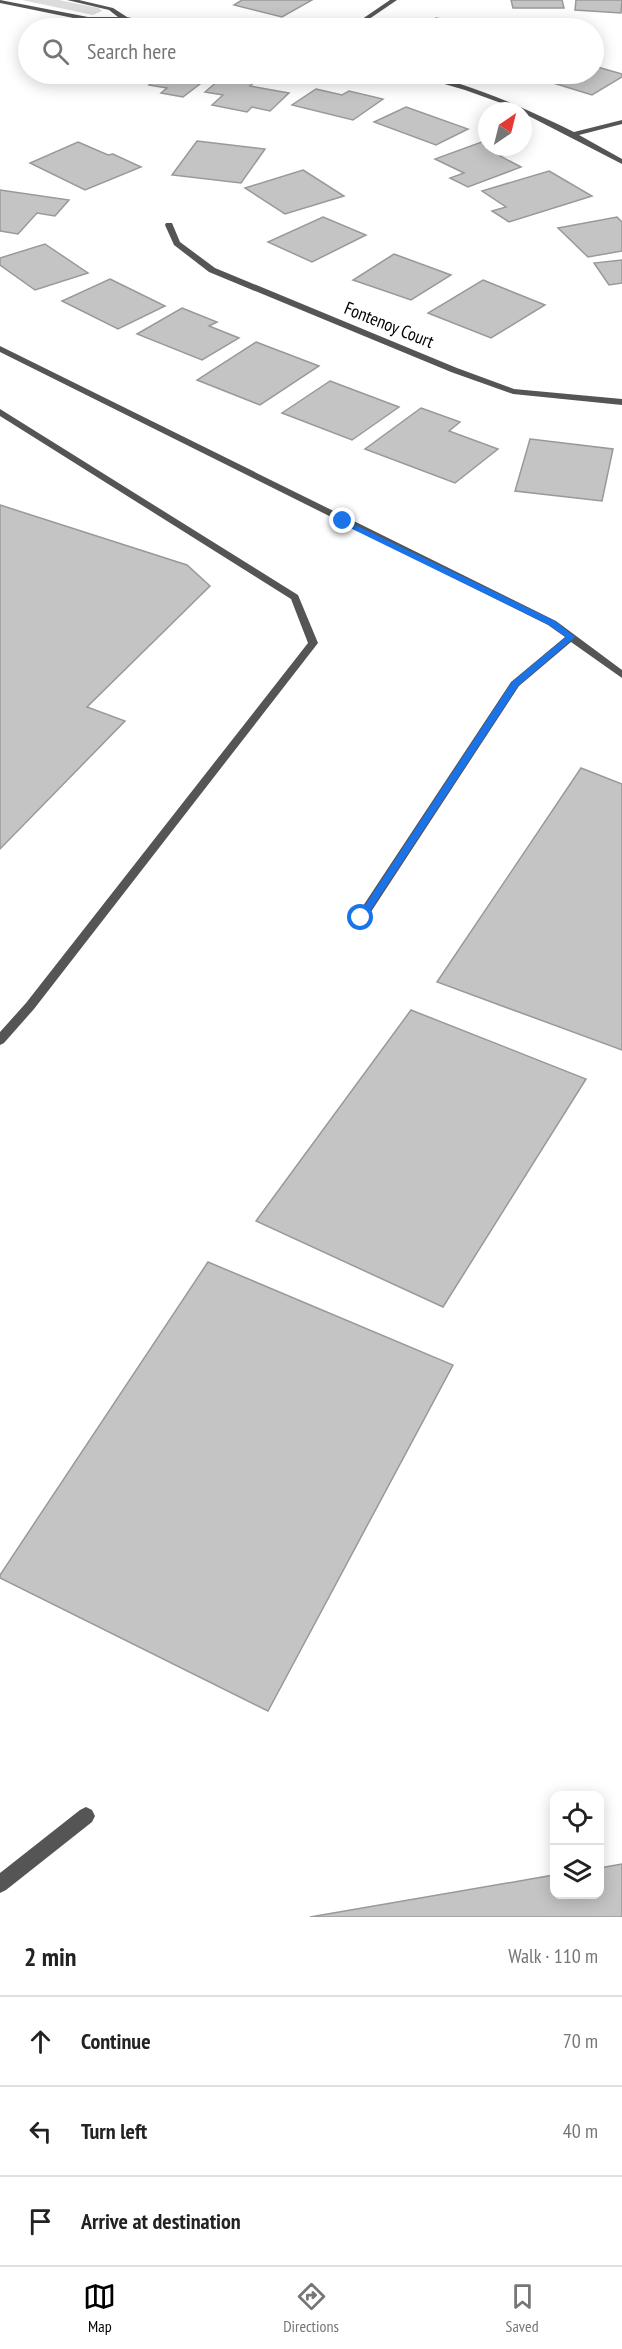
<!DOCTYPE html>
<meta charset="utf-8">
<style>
body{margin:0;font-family:"PT Sans Narrow",sans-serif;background:#f6f6f6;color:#222}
.controls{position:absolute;right:18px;bottom:18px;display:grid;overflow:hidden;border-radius:12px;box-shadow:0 3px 15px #0003}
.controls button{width:54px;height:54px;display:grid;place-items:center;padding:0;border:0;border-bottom:2px solid #e0e0e0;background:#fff;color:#222;font:30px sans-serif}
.compass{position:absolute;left:478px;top:102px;width:54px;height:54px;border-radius:50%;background:#fff;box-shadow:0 3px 15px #0003;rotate:35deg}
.stop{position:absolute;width:18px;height:18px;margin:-14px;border:4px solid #1a73e8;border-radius:50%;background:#fff}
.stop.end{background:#1a73e8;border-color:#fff;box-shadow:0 2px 6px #0008}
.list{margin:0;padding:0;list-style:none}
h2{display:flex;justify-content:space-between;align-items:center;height:78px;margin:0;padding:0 24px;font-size:26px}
h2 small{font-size:20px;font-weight:400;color:#767676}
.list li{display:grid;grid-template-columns:39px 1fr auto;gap:18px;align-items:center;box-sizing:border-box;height:90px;padding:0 24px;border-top:2px solid #e0e0e0}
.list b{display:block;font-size:22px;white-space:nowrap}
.list em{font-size:20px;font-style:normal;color:#767676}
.icon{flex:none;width:33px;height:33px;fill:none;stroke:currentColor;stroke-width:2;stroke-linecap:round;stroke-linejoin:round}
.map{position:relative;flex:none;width:622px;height:1917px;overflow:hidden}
.search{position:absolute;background:#fff;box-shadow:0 3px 15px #0003;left:18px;right:18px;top:18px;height:66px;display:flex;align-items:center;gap:15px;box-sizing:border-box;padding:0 21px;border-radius:33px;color:#767676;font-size:22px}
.sheet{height:348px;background:#fff}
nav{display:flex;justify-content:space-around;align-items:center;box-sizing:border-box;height:84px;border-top:2px solid #e0e0e0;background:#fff;font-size:16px;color:#767676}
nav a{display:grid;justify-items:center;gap:3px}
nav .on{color:#000}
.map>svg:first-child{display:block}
.green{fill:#dcdcdc}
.building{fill:#c4c4c4;stroke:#999;stroke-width:1.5}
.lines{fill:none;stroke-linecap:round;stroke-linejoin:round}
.lane{fill:#555;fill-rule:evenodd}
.street{fill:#555;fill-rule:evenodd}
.route{fill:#1a73e8}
.labels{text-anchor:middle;stroke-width:4.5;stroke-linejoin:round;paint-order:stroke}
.far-street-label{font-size:18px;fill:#000;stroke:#fff}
</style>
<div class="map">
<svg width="622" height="1917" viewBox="0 0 622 1917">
<rect width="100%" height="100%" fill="#fff"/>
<!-- green -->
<polygon class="green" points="22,0 59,0 99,8 102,11 93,15"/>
<!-- building -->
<g class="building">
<polygon points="242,0 312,0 282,17 234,5"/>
<polygon points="511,0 562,0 564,8 513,8"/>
<polygon points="576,0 622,0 621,13 575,10"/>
<polygon points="436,18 479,28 420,28"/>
<polygon points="594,66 622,74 622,77 592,95 537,78 545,74 594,74"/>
<polygon points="130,74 213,74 183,97 161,93 167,88 149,85 152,82 125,77"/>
<polygon points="226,74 263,75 250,86 289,93 270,111 252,107 247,112 212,105 223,95 205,92"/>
<polygon points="316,89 342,95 349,91 383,99 353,120 292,105"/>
<polygon points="406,107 468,129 436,145 374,122"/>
<polygon points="487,140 487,147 508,147 515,151 500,156 521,167 468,187 450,178 464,173 435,159"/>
<polygon points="197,141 265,149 241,183 172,175"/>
<polygon points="78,142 108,155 113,154 141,167 85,190 30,163"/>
<polygon points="303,170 344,196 285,214 245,188"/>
<polygon points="549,171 592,196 509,222 492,211 506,207 482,191"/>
<polygon points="0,190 69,200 55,216 37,213 18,234 0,231"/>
<polygon points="323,217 366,235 312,262 268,242"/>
<polygon points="617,217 622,222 622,251 588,257 558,228"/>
<polygon points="45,244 88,273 35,290 0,265 0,258"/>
<polygon points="394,254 451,275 411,300 353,280"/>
<polygon points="622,260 622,283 609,285 594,263"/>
<polygon points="110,279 165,306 118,329 62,301"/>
<polygon points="483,280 545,305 491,338 428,313"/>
<polygon points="182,308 217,322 209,326 239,338 202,360 137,334"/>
<polygon points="256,342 319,366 260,405 197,380"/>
<polygon points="330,381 399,407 352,440 282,413"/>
<polygon points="421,408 460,422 449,431 498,449 455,483 365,449"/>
<polygon points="530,439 613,449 602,501 515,491"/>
<polygon points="0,505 187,565 210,586 87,707 125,721 0,849"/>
<polygon points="581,768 622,784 622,1050 437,982"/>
<polygon points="411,1010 586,1079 443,1307 256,1221"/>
<polygon points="208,1262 453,1365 268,1711 0,1578 0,1575"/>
<polygon points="622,1864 622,1917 310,1917 554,1875 554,1894 600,1894 600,1868"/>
</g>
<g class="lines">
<!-- lane -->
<g class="lane">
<polygon points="125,17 128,19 127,20 113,28 106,28"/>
<polygon points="0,346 556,621 622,670 622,678 571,642 519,686 365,921 357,921 355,918 357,915 511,682 565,637 548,625 0,352"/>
<polygon points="0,409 298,595 318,643 34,1009 4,1043 0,1045 0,1032 26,1003 308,643 291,599 0,416"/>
<polygon points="86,1807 92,1810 95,1816 92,1822 6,1890 0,1893 0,1873 80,1810"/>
</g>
<!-- street -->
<g class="street">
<polygon points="0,0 88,17 118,17 109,10 67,0 79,0 113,8 127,17 177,28 166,28 125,21 88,21 0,3"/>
<polygon points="390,0 397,0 356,28 349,28"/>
<path d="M410 74C424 72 440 78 454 82 496 95 535 113 574 132L622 120V124L579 135 622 159V164L523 113V111L465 90Z"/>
<polygon points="166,223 172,223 180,242 215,268 457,368 514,389 622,399 622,405 513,394 451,372 209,272 174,245 165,225"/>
</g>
</g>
<!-- route -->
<polygon class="route" points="343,519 555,621 575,637 518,686 364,920 358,920 358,916 512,682 566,637 549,625 340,523 340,519"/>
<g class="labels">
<!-- far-street labels -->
<g class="far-street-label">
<text transform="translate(389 325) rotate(22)" y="6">Fontenoy Court</text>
</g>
</g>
</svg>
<div class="controls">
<button><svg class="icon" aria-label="locate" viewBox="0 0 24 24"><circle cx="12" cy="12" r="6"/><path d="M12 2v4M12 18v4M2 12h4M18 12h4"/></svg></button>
<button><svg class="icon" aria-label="layers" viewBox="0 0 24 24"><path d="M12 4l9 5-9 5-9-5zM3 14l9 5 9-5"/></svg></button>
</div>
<svg class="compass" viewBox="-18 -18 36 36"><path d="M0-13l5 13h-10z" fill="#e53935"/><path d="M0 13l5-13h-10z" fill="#767676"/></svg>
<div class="stop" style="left:361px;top:918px"></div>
<div class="stop end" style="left:343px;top:521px"></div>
<div class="search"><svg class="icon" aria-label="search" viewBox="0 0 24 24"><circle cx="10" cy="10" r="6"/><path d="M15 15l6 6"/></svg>Search here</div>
</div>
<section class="sheet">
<h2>2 min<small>Walk · 110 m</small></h2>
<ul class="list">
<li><svg class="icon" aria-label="ahead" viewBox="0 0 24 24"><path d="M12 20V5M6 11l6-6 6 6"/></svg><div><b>Continue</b></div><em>70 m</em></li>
<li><svg class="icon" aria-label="left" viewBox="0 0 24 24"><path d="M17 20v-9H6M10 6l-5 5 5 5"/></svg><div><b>Turn left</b></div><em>40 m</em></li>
<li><svg class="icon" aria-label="arrive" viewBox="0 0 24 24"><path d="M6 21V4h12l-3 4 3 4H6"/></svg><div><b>Arrive at destination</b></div></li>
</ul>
</section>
<nav>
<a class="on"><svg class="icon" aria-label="map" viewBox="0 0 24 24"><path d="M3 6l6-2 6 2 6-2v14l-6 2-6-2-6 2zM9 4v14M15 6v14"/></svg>Map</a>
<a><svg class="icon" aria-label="directions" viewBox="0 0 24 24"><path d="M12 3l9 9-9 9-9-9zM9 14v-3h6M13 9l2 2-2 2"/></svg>Directions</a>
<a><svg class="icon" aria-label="saved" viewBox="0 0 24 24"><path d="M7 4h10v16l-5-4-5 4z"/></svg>Saved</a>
</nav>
